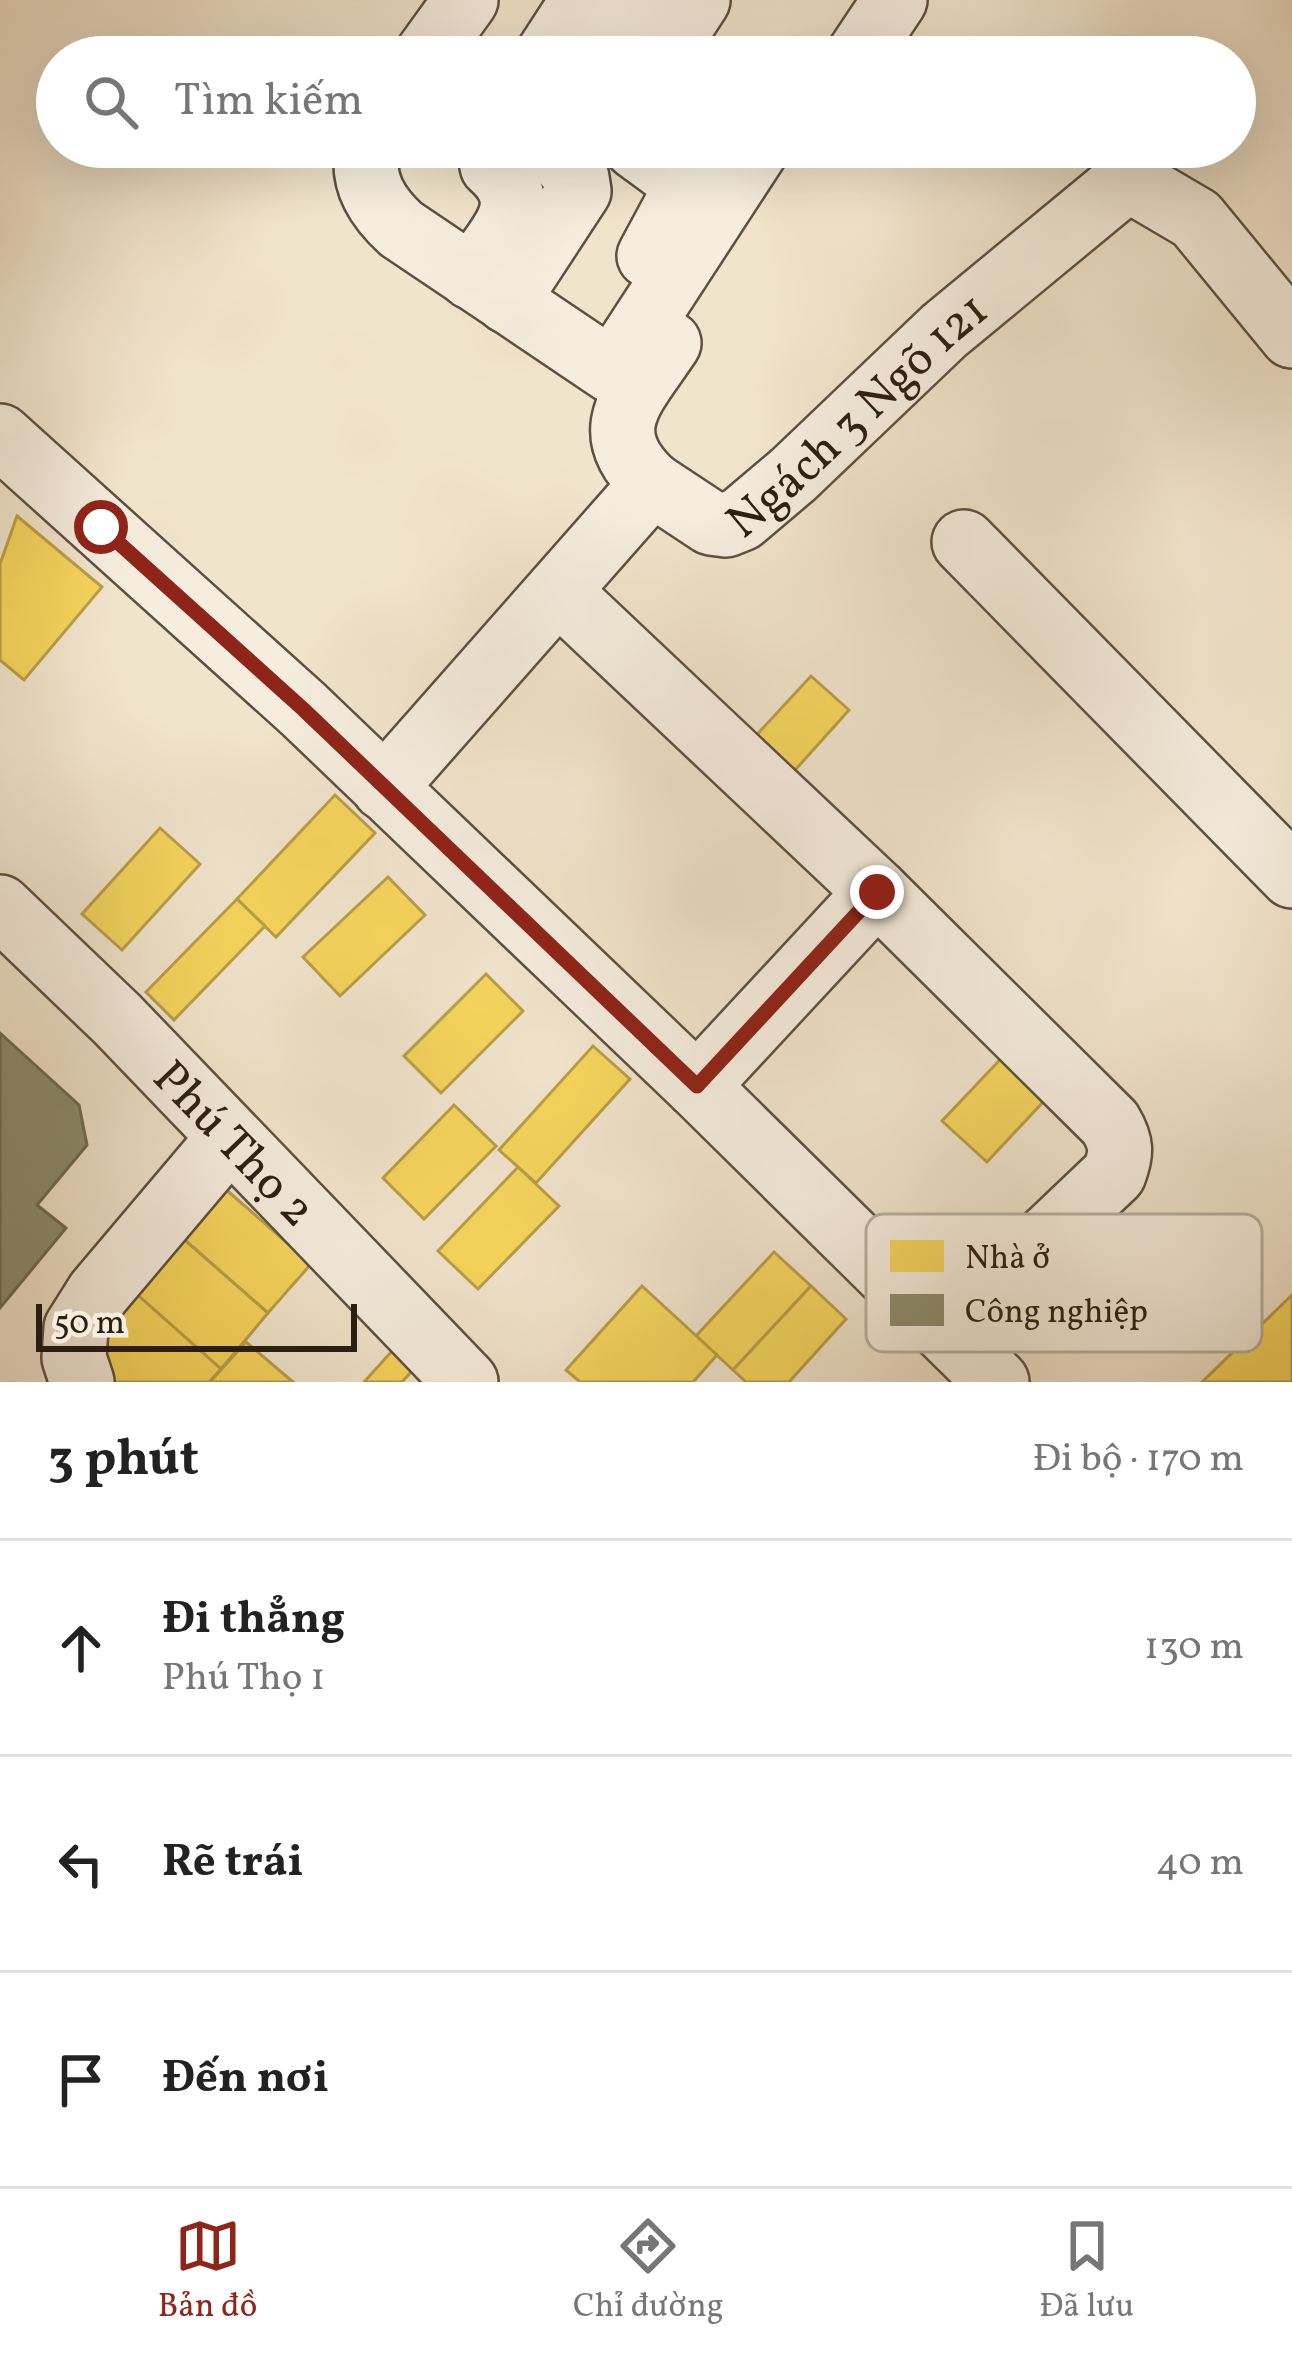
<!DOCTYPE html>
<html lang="vi">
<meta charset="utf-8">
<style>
body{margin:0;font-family:Vollkorn,serif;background:#f6f6f6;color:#222}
.scale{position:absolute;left:36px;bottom:30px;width:321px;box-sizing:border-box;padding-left:12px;border:6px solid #2c1e11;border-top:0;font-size:33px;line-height:42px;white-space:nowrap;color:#2c1e11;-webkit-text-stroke:9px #f6edde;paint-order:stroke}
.stop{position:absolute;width:36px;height:36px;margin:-27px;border:9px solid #8f2418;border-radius:50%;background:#fff}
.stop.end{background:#8f2418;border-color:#fff;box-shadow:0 3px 12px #0008}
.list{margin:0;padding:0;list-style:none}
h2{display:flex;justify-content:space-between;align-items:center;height:156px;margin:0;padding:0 48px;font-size:51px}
h2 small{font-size:39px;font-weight:400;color:#767676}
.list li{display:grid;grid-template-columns:78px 1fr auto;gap:36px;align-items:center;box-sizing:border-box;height:216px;padding:0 48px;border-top:3px solid #e0e0e0}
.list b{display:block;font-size:45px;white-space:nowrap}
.list p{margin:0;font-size:39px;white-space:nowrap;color:#767676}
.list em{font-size:39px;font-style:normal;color:#767676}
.icon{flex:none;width:66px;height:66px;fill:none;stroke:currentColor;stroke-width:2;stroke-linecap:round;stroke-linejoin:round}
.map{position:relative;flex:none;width:1292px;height:1382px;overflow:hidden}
.search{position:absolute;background:#fff;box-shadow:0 12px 48px #0002;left:36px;right:36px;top:36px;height:132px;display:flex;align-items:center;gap:30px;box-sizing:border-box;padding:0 42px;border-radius:66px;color:#767676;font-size:45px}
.sheet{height:804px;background:#fff}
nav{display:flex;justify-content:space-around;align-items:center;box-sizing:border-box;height:168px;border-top:3px solid #e0e0e0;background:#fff;font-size:33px;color:#767676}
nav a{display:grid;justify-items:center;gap:6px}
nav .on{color:#8f2418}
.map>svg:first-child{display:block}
.homes{fill:#f6d55c;stroke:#b99e46;stroke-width:3}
.industry{fill:#8c8c6e;stroke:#6f6b52;stroke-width:3}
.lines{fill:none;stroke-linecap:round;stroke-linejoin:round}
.minor-casing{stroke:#5d5040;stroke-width:68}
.minor{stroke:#f6edde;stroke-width:63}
.route{stroke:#8f2418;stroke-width:15}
.labels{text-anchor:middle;stroke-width:12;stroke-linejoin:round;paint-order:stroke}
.street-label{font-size:48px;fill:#2c1e11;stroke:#f6edde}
.key{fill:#f6edde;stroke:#b9afa0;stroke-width:3}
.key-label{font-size:33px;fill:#2c1e11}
</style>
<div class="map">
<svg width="1292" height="1382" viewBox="0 0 1292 1382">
<rect width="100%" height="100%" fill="#f1e4cc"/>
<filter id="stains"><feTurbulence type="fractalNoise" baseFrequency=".00167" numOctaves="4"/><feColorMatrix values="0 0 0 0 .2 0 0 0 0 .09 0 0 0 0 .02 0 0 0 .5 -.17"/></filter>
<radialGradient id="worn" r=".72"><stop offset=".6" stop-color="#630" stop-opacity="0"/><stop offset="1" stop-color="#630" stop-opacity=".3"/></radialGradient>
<!-- homes -->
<g class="homes">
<polygon points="17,516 102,587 24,680 0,660 0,564"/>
<polygon points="811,676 849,710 779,788 740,753"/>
<polygon points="335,795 375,833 276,937 237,899"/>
<polygon points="160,828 200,864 122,950 82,914"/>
<polygon points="388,877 425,915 340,996 303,957"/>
<polygon points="237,899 265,926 174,1020 146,992"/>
<polygon points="486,974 523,1011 441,1093 404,1056"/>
<polygon points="593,1046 630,1079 536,1183 499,1150"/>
<polygon points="1012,1047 1057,1087 987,1162 942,1121"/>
<polygon points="454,1105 496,1146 424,1219 383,1178"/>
<polygon points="518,1167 559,1206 478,1289 438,1251"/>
<polygon points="222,1186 311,1264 268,1313 179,1235"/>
<polygon points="179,1235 268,1313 221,1369 132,1290"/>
<polygon points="774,1252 811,1286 733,1370 696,1336"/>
<polygon points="642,1286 717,1355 693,1382 580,1382 566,1370"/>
<polygon points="811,1286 846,1319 789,1382 746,1382 733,1370"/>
<polygon points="132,1290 221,1369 209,1382 113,1382 108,1377 98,1329"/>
<polygon points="1292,1295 1292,1382 1202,1382"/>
<polygon points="402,1340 423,1359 402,1382 364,1382"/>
<polygon points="246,1342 293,1382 210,1382"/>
</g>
<!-- industry -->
<polygon class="industry" points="0,1033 79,1105 87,1145 37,1205 66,1228 0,1308"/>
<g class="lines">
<!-- minor casing -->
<g class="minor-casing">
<g id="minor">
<polyline points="425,57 466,0"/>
<polyline points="546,57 583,0"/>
<polyline points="603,57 640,0"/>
<polyline points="661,57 698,0"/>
<polyline points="857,57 895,0"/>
<path d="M368 147C360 181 377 207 401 229L612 371 758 147"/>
<polyline points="636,147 681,180 685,189 649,256"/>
<path d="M471 277C497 237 537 206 492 166L489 147"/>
<polyline points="507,301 579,191 577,178 552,147"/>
<polyline points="0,436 303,709 697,1086 997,1382"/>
<path d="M652 484C594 430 634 396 669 343"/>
<polyline points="964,542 1292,876"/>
<polyline points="558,591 877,892"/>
<path id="s1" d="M384 788 652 484 711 523 726 525 741 519 793 475 944 331 1128 179 1196 219 1292 336"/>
<path id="s2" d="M0 907 117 1019 466 1382"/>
<path d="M697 1086 877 892 1110 1123C1122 1143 1122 1153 1114 1174L949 1331"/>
<polyline points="82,1382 74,1358 76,1328 98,1293 229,1138"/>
</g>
</g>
<!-- minor -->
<use href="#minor" class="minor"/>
</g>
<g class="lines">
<!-- route -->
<polyline class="route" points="101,527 303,709 697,1086 877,892"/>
</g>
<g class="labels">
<!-- street labels -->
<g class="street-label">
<text dy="17" stroke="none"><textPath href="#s1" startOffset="663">Ngách 3 Ngõ 121</textPath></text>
<text dy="17" stroke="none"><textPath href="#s2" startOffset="333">Phú Thọ 2</textPath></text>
</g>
</g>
<!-- legend -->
<rect x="866" y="1214" width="396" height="138" rx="18" class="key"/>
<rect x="890" y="1240" width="54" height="32" fill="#f6d55c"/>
<rect x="890" y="1294" width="54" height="32" fill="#8c8c6e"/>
<g class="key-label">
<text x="965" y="1268">Nhà ở</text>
<text x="965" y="1322">Công nghiệp</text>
</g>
<rect width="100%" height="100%" filter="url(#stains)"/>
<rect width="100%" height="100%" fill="url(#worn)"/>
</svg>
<div class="scale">50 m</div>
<div class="stop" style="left:101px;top:527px"></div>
<div class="stop end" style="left:877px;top:892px"></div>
<div class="search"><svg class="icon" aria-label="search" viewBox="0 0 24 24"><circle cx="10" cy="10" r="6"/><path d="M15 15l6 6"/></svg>Tìm kiếm</div>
</div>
<section class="sheet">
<h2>3 phút<small>Đi bộ · 170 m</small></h2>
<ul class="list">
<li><svg class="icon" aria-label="ahead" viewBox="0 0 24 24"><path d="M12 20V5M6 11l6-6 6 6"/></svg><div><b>Đi thẳng</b><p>Phú Thọ 1</p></div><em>130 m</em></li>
<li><svg class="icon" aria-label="left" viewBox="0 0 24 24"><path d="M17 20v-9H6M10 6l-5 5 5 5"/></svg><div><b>Rẽ trái</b></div><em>40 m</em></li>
<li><svg class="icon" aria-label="arrive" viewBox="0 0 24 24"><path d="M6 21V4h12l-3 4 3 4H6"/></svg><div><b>Đến nơi</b></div></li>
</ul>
</section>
<nav>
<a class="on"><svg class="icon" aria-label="map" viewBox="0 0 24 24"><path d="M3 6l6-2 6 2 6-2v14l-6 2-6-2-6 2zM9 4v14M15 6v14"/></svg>Bản đồ</a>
<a><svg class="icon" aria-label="directions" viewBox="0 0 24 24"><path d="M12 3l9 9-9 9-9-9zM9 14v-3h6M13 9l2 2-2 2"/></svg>Chỉ đường</a>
<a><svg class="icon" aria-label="saved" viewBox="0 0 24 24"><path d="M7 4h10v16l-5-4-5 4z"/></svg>Đã lưu</a>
</nav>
